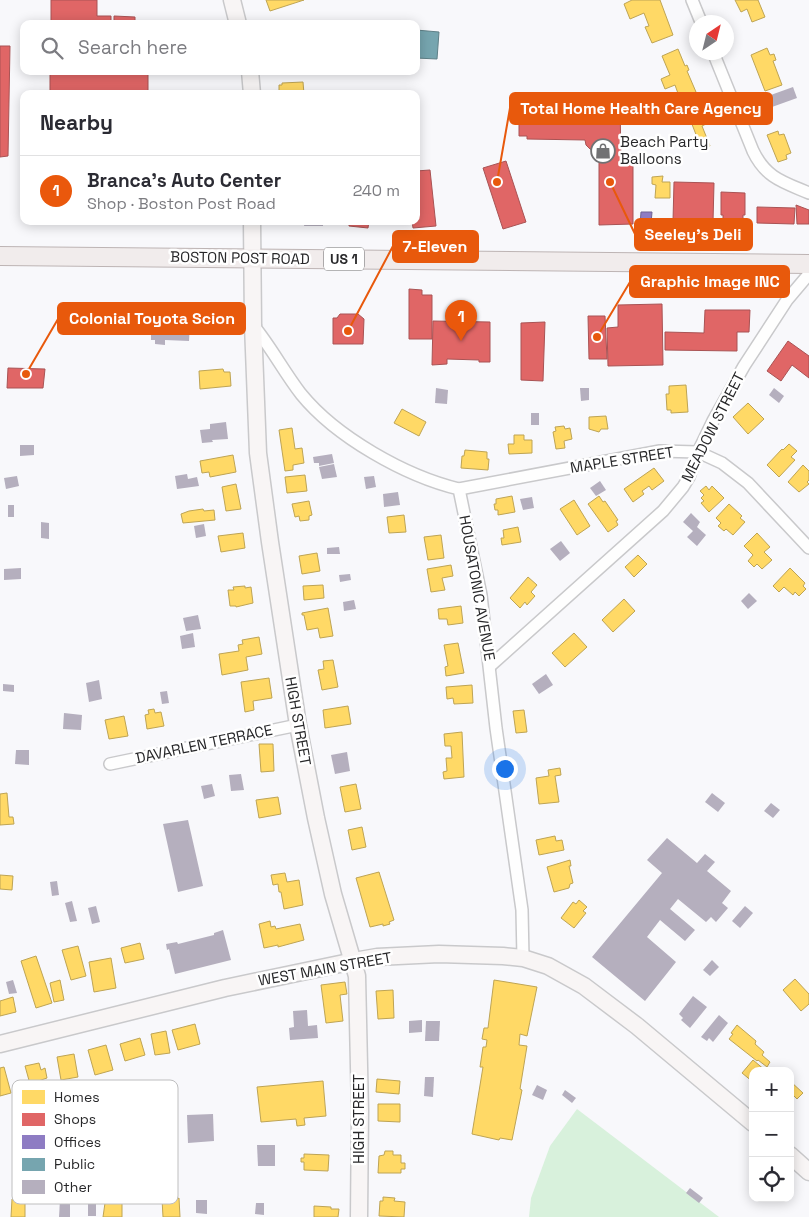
<!DOCTYPE html>
<meta charset="utf-8">
<style>
body{margin:0;font-family:"Space Grotesk",sans-serif;background:#f2f2f3;color:#2b2b33}
.controls{position:absolute;right:15px;bottom:15px;display:grid;overflow:hidden;border-radius:10px;box-shadow:0 2px 12px #0003}
.controls button{width:45px;height:45px;display:grid;place-items:center;padding:0;border:0;border-bottom:1px solid #e1e1e2;background:#fff;color:#2b2b33;font:25px sans-serif}
.compass{position:absolute;left:689px;top:15px;width:45px;height:45px;border-radius:50%;background:#fff;box-shadow:0 2px 12px #0003;rotate:35deg}
.you{position:absolute;left:504px;top:768px;width:18px;height:18px;margin:-12px;border:4px solid #fff;border-radius:50%;background:#1a73e8;box-shadow:0 0 0 8px #1a73e833}
.badge{display:grid;place-items:center;width:32px;height:32px;border-radius:50%;background:#ea580c;color:#fff;font-size:16px;font-weight:700}
.pin{position:absolute;translate:-50% -41px;filter:drop-shadow(0 1px 2px #0008)}
.pin::after{content:'';position:absolute;top:26px;width:18px;height:15px;background:inherit;clip-path:polygon(0 0,100% 0,50% 100%)}
.list{margin:0;padding:0;list-style:none}
h2{display:flex;justify-content:space-between;align-items:center;height:65px;margin:0;padding:0 20px;font-size:21px}
h2 small{font-size:16px;font-weight:400;color:#7c7c81}
.list li{display:grid;grid-template-columns:32px 1fr auto;gap:15px;align-items:center;box-sizing:border-box;height:70px;padding:0 20px;border-top:1px solid #e1e1e2}
.list b{display:block;font-size:19px;white-space:nowrap}
.list p{margin:0;font-size:16px;white-space:nowrap;color:#7c7c81}
.list em{font-size:16px;font-style:normal;color:#7c7c81}
.icon{flex:none;width:28px;height:28px;fill:none;stroke:currentColor;stroke-width:2;stroke-linecap:round;stroke-linejoin:round}
.map{position:relative;flex:none;width:809px;height:1217px;overflow:hidden}
.search{position:absolute;background:#fff;box-shadow:0 2px 12px #0003;left:20px;top:20px;width:400px;height:55px;display:flex;align-items:center;gap:12px;box-sizing:border-box;padding:0 18px;border-radius:10px;color:#7c7c81;font-size:19px}
.panel{position:absolute;background:#fff;box-shadow:0 2px 12px #0003;left:20px;top:90px;width:400px;height:135px;border-radius:10px}
.map>svg:first-child{display:block}
.green{fill:#d8f1dc}
.homes{fill:#ffd966;stroke:#bea454}
.shops{fill:#e06666;stroke:#a95354}
.offices{fill:#8e7cc3;stroke:#6f6395}
.public{fill:#76a5af;stroke:#5f8087}
.building{fill:#b5afbe}
.lines{fill:none;stroke-linecap:round;stroke-linejoin:round}
.minor-casing{stroke:#c9c9cb;stroke-width:14}
.secondary-casing{stroke:#c9c9cb;stroke-width:19}
.primary-casing{stroke:#bdb4b4;stroke-width:20}
.minor{stroke:#fefefe;stroke-width:11}
.secondary{stroke:#f8f5f5;stroke-width:16}
.primary{stroke:#f1ecec;stroke-width:18}
.labels{text-anchor:middle;stroke-width:5;stroke-linejoin:round;paint-order:stroke}
.shield{fill:#fff;stroke:#68686a;stroke-width:1}
.shield-label{font-size:14px;font-weight:bold;fill:#28282a}
.poi-label{font-size:15px;fill:#28282a;stroke:#fff;text-anchor:start}
.street-label{font-size:15px;fill:#28282a;stroke:#fff}
.key{fill:#fff;stroke:#bebebf;stroke-width:1}
.key-label{font-size:14px;fill:#28282a}
.leader{fill:none;stroke:#e8590c;stroke-width:2}
.callout-dot{fill:#e8590c;stroke:#fff;stroke-width:2}
.callout{fill:#e8590c;stroke:#e8590c;stroke-width:2}
.callout-label{font-size:16px;text-anchor:middle;font-weight:bold;fill:#fff}
</style>
<div class="map">
<svg width="809" height="1217" viewBox="0 0 809 1217">
<rect width="100%" height="100%" fill="#f8f8fb"/>
<!-- green -->
<polygon class="green" points="577,1109 719,1217 529,1217 531,1198 550,1146"/>
<!-- homes -->
<g class="homes">
<polygon points="266,0 304,0 270,11"/>
<polygon points="632,0 660,0 673,35 652,43 645,27 649,26 644,13 630,19 624,4"/>
<polygon points="735,0 758,0 765,17 752,22 747,9 741,12"/>
<polygon points="767,48 770,55 774,54 776,60 773,61 782,85 765,91 751,55"/>
<polygon points="678,49 685,66 687,65 689,70 687,71 696,92 680,99 675,85 665,89 661,79 670,75 662,56"/>
<polygon points="303,82 304,94 279,94 279,85 282,85 282,83"/>
<polygon points="700,108 706,124 702,126 710,146 702,150 688,114"/>
<polygon points="778,131 779,135 784,134 791,153 786,155 787,159 778,162 767,135"/>
<polygon points="663,176 662,182 670,182 670,198 655,198 656,185 652,184 652,177"/>
<polygon points="223,369 224,372 230,372 231,386 200,389 199,371"/>
<polygon points="686,385 688,412 671,413 671,410 667,410 666,394 669,394 669,386"/>
<polygon points="748,403 764,419 748,434 733,417"/>
<polygon points="402,409 426,422 419,436 394,423"/>
<polygon points="606,416 608,429 601,429 599,432 589,429 589,417"/>
<polygon points="564,426 565,429 570,428 572,439 564,441 565,448 556,449 553,432 556,431 555,427"/>
<polygon points="292,428 295,449 302,448 304,463 293,465 293,470 285,471 279,430"/>
<polygon points="514,435 524,435 524,440 532,440 532,453 509,454 508,444 514,444"/>
<polygon points="789,444 797,451 791,457 795,460 779,477 767,465 782,449 783,450"/>
<polygon points="465,450 487,452 487,459 489,459 488,470 461,468 462,456 464,456"/>
<polygon points="233,455 236,472 210,477 209,472 202,473 200,461"/>
<polygon points="803,465 809,471 809,480 807,482 809,484 799,492 788,482"/>
<polygon points="654,468 664,481 652,490 649,486 642,491 644,494 633,502 624,489"/>
<polygon points="305,475 307,491 287,493 285,477"/>
<polygon points="236,484 241,509 226,511 222,487"/>
<polygon points="706,486 709,490 712,486 724,498 709,512 701,503 704,501 701,498 704,495 700,491"/>
<polygon points="512,496 515,512 498,515 498,510 495,510 494,504 496,504 496,499"/>
<polygon points="599,496 603,502 605,501 618,520 616,521 618,525 608,532 588,504"/>
<polygon points="574,500 590,526 577,535 560,509"/>
<polygon points="309,501 312,515 309,516 309,520 300,521 299,516 295,517 292,504"/>
<polygon points="729,504 742,516 740,518 745,522 733,535 726,529 724,531 718,526 721,523 716,518"/>
<polygon points="203,509 204,511 214,510 215,520 183,523 181,514 189,511"/>
<polygon points="404,515 406,532 389,533 387,517"/>
<polygon points="518,527 521,542 502,545 501,538 504,538 503,530"/>
<polygon points="243,533 245,548 221,552 218,536"/>
<polygon points="757,533 770,547 764,552 772,560 762,569 757,564 754,567 748,561 753,555 744,546"/>
<polygon points="441,535 444,558 428,560 424,537"/>
<polygon points="317,553 320,571 302,574 299,556"/>
<polygon points="638,555 647,564 634,577 625,567"/>
<polygon points="451,565 453,576 442,578 445,590 431,592 427,569"/>
<polygon points="790,568 805,583 803,586 806,589 799,596 795,592 793,595 784,587 779,592 773,586"/>
<polygon points="528,577 537,585 531,592 535,596 527,605 525,602 520,608 510,598"/>
<polygon points="323,585 324,598 304,600 303,586"/>
<polygon points="245,586 245,588 251,587 253,603 236,607 236,606 230,606 228,590 234,590 233,587"/>
<polygon points="624,599 635,611 613,632 602,620"/>
<polygon points="461,606 463,623 448,625 447,619 439,619 438,609"/>
<polygon points="328,608 333,636 320,638 318,628 307,630 304,615 302,615 302,613"/>
<polygon points="574,633 587,647 565,667 552,653"/>
<polygon points="259,637 262,654 246,657 248,670 222,675 219,654 239,651 238,645 243,644 242,640"/>
<polygon points="458,643 464,673 446,676 445,667 448,666 444,645"/>
<polygon points="333,660 338,687 322,690 318,670 324,669 323,661"/>
<polygon points="269,678 272,698 253,701 254,710 245,712 241,682"/>
<polygon points="472,685 473,703 454,704 453,698 447,699 446,687"/>
<polygon points="348,706 351,724 325,728 323,710"/>
<polygon points="154,709 155,713 161,712 164,726 147,729 145,715 149,714 148,710"/>
<polygon points="524,710 527,732 516,733 513,711"/>
<polygon points="124,716 128,736 109,739 105,720"/>
<polygon points="462,732 464,777 444,779 443,772 447,771 446,758 452,758 451,746 445,746 444,734"/>
<polygon points="259,744 273,744 274,771 261,772"/>
<polygon points="560,768 561,775 555,776 559,802 539,804 536,778 549,776 548,770"/>
<polygon points="356,784 361,809 345,812 340,787"/>
<polygon points="7,793 9,817 13,817 14,824 0,825 0,794"/>
<polygon points="278,797 281,814 259,818 256,800"/>
<polygon points="362,827 366,847 352,850 348,830"/>
<polygon points="555,836 556,841 562,840 564,850 539,855 536,840"/>
<polygon points="570,860 571,866 569,866 573,883 570,884 569,888 554,892 547,867"/>
<polygon points="379,872 394,920 389,922 390,924 383,926 383,924 370,927 356,878"/>
<polygon points="285,873 287,882 299,880 303,905 284,909 281,892 279,892 278,884 273,885 271,875"/>
<polygon points="0,875 13,876 12,890 0,889"/>
<polygon points="579,900 587,907 583,911 586,913 574,928 561,918 573,902 576,904"/>
<polygon points="270,921 271,927 275,926 276,929 300,924 304,940 278,947 278,945 264,948 259,924"/>
<polygon points="140,943 144,959 125,963 121,948"/>
<polygon points="78,946 86,976 71,980 62,950"/>
<polygon points="36,956 52,1003 36,1008 21,961"/>
<polygon points="111,958 116,988 94,992 89,962"/>
<polygon points="795,979 809,994 809,1004 801,1011 783,990"/>
<polygon points="60,980 64,1000 54,1002 50,983"/>
<polygon points="494,980 537,987 527,1036 520,1034 519,1045 527,1046 520,1089 522,1090 512,1140 500,1138 499,1140 472,1134 483,1067 480,1067 483,1047 486,1047 487,1040 482,1039 484,1028 488,1028"/>
<polygon points="345,982 347,994 340,995 343,1021 326,1023 321,985"/>
<polygon points="393,990 394,1018 378,1019 376,991"/>
<polygon points="13,997 16,1012 0,1016 0,1001"/>
<polygon points="195,1024 200,1044 178,1050 172,1030"/>
<polygon points="737,1025 756,1041 755,1044 764,1052 762,1055 770,1062 767,1067 758,1060 757,1061 729,1039 733,1034 731,1033"/>
<polygon points="166,1031 170,1053 155,1055 151,1034"/>
<polygon points="140,1038 145,1055 125,1061 120,1044"/>
<polygon points="106,1045 113,1070 95,1075 88,1050"/>
<polygon points="74,1054 78,1077 61,1080 57,1057"/>
<polygon points="753,1060 766,1071 753,1071 753,1082 742,1073"/>
<polygon points="39,1063 41,1070 45,1068 47,1078 30,1084 25,1066"/>
<polygon points="4,1067 11,1093 0,1096 0,1068"/>
<polygon points="377,1079 400,1081 399,1094 376,1092"/>
<polygon points="323,1081 326,1116 304,1118 305,1125 297,1126 296,1119 261,1122 257,1087"/>
<polygon points="790,1081 803,1093 797,1099 793,1095 790,1098"/>
<polygon points="378,1104 400,1104 400,1122 378,1121"/>
<polygon points="385,1151 393,1151 393,1155 401,1155 401,1163 405,1163 405,1169 401,1169 401,1173 378,1173 379,1156 384,1155"/>
<polygon points="304,1154 329,1155 328,1171 304,1170 304,1162 301,1162 301,1158 304,1158"/>
<polygon points="169,1193 177,1193 177,1199 179,1198 180,1217 163,1217 162,1199 169,1199"/>
<polygon points="383,1197 395,1198 394,1201 405,1202 404,1217 379,1216 380,1201 383,1201"/>
<polygon points="12,1199 25,1199 25,1217 11,1217"/>
<polygon points="105,1203 122,1203 122,1217 103,1217"/>
<polygon points="314,1206 331,1207 331,1209 339,1209 338,1217 314,1217"/>
</g>
<!-- shops -->
<g class="shops">
<polygon points="51,0 97,0 97,16 111,16 111,21 114,21 114,16 135,17 135,22 148,22 148,24 51,24"/>
<polygon points="0,46 10,46 8,156 0,157"/>
<rect x="50" y="71" width="98" height="23"/>
<polygon points="518,104 620,105 621,160 633,161 633,224 599,225 599,150 595,151 590,149 586,145 585,140 527,139 527,136 519,136 519,121 517,122"/>
<polygon points="506,161 526,222 503,229 483,168"/>
<polygon points="430,170 436,226 413,228 412,221 416,221 416,171"/>
<polygon points="674,182 714,183 713,222 673,221"/>
<polygon points="721,192 745,193 745,215 743,215 743,222 723,222 723,215 721,215"/>
<polygon points="796,205 809,210 809,224 797,224"/>
<polygon points="757,207 795,208 794,224 757,223"/>
<polygon points="349,221 369,221 368,228 349,226"/>
<polygon points="409,289 422,290 422,295 432,295 432,339 409,339"/>
<polygon points="662,304 663,365 608,366 607,328 618,327 618,305"/>
<polygon points="705,310 750,310 749,332 737,332 737,351 665,350 665,332 704,333"/>
<polygon points="340,314 358,314 364,319 363,344 333,344 333,318 337,318"/>
<polygon points="588,316 605,316 607,359 589,359"/>
<polygon points="433,321 490,322 490,362 479,362 479,360 447,359 447,364 432,365"/>
<polygon points="545,322 543,381 521,380 521,323"/>
<polygon points="788,341 809,356 809,378 792,365 781,381 767,371"/>
<polygon points="8,368 45,369 43,388 7,388"/>
</g>
<!-- offices -->
<polygon class="offices" points="641,212 652,212 651,224 640,225"/>
<!-- public -->
<polygon class="public" points="416,30 439,32 437,59 416,58"/>
<!-- building -->
<g class="building">
<polygon points="793,87 797,98 772,107 768,96"/>
<polygon points="305,221 323,221 323,226 304,226"/>
<polygon points="151,321 190,322 189,341 165,340 165,345 155,344 155,340 151,340"/>
<polygon points="436,388 448,390 447,404 435,403"/>
<polygon points="580,388 589,388 589,400 581,401"/>
<polygon points="774,388 784,396 779,403 769,395"/>
<rect x="531" y="413" width="8" height="12"/>
<polygon points="226,422 228,439 212,440 213,442 202,443 200,430 210,429 210,424"/>
<polygon points="20,445 34,445 34,455 20,456"/>
<polygon points="332,454 334,463 319,466 319,463 314,463 313,457"/>
<polygon points="334,464 337,477 322,479 319,467"/>
<polygon points="187,474 188,479 197,477 199,486 177,489 175,476"/>
<polygon points="17,476 19,486 6,489 4,478"/>
<polygon points="374,476 376,487 366,489 364,477"/>
<polygon points="600,481 606,490 596,496 590,488"/>
<polygon points="398,492 400,505 384,507 383,494"/>
<polygon points="532,497 534,508 523,510 520,499"/>
<rect x="8" y="505" width="6" height="12"/>
<polygon points="691,513 700,522 697,527 706,535 697,546 687,537 693,531 683,522"/>
<polygon points="41,522 49,523 49,539 41,538"/>
<polygon points="204,524 206,536 196,538 194,526"/>
<polygon points="561,541 570,553 560,561 550,549"/>
<polygon points="339,547 340,554 327,554 327,548"/>
<polygon points="21,568 21,579 4,580 4,569"/>
<polygon points="350,574 351,580 340,582 339,575"/>
<polygon points="749,593 757,601 748,609 741,601"/>
<polygon points="354,600 356,609 344,611 343,602"/>
<polygon points="198,615 201,629 186,631 183,618"/>
<polygon points="193,633 195,647 182,649 180,636"/>
<polygon points="546,674 553,685 539,694 532,684"/>
<polygon points="99,680 102,699 89,702 86,683"/>
<polygon points="3,684 14,685 14,692 3,691"/>
<polygon points="167,691 169,703 162,704 160,692"/>
<polygon points="64,713 82,715 81,730 63,729"/>
<polygon points="16,750 29,750 29,765 15,764"/>
<polygon points="347,752 350,771 335,774 331,755"/>
<polygon points="241,774 244,790 231,791 229,775"/>
<polygon points="212,784 215,796 204,799 201,786"/>
<polygon points="712,793 725,803 718,812 705,802"/>
<polygon points="771,803 780,810 773,818 764,811"/>
<polygon points="188,820 203,886 178,892 163,824"/>
<polygon points="667,838 697,863 705,854 715,862 707,871 731,891 722,903 728,908 716,922 711,917 706,922 678,899 670,909 695,930 685,941 660,920 647,937 676,962 645,1001 592,957 662,873 647,860"/>
<polygon points="57,881 59,895 52,896 50,882"/>
<polygon points="72,901 77,921 70,922 65,903"/>
<polygon points="96,906 100,922 92,924 88,908"/>
<polygon points="745,906 753,913 740,928 732,921"/>
<polygon points="223,930 231,960 175,974 169,949 167,950 166,944 177,942 178,944 214,935 214,933"/>
<polygon points="712,960 719,967 710,976 703,970"/>
<polygon points="13,980 17,993 9,994 6,982"/>
<polygon points="693,996 707,1007 690,1028 681,1020 683,1018 679,1014"/>
<polygon points="307,1010 308,1026 317,1025 318,1038 290,1040 289,1028 294,1027 293,1011"/>
<polygon points="719,1015 728,1023 713,1042 709,1038 707,1041 701,1037"/>
<polygon points="422,1020 422,1032 409,1033 409,1021"/>
<polygon points="426,1021 440,1021 439,1041 425,1041"/>
<polygon points="425,1077 434,1077 433,1097 424,1096"/>
<polygon points="537,1085 547,1090 543,1100 532,1095"/>
<polygon points="565,1090 576,1098 572,1103 562,1095"/>
<polygon points="213,1114 214,1141 188,1143 187,1115"/>
<polygon points="257,1145 275,1145 275,1166 258,1166"/>
<polygon points="690,1188 703,1198 699,1203 686,1193"/>
<polygon points="60,1200 70,1201 70,1217 59,1217"/>
<polygon points="196,1200 207,1200 207,1214 196,1213"/>
<rect x="88" y="1201" width="8" height="15"/>
<polygon points="256,1203 264,1203 264,1215 255,1214"/>
</g>
<g class="lines">
<!-- minor casing -->
<g class="minor-casing">
<g id="minor">
<polyline points="692,0 701,22"/>
<path d="M713 52 753 151C766 178 783 182 809 193"/>
<path d="M253 325C271 347 284 372 301 394 336 437 405 476 459 489L481 595 496 728 522 910 523 958"/>
<polyline points="459,489 660,451 698,452 722,463 748,483 809,548"/>
<polyline points="490,666 663,511 683,487 689,477 698,452 713,421 744,366 787,300 809,274"/>
<polyline points="110,764 298,725"/>
</g>
</g>
<!-- secondary casing -->
<g class="secondary-casing">
<g id="secondary">
<polyline points="232,0 238,24"/>
<polyline points="250,71 252,94"/>
<polyline points="252,221 253,325 258,453 270,542 298,725 316,818 333,894 357,976 360,1111 359,1217"/>
<polyline points="0,1044 225,988 354,961 377,957 439,954 503,956 523,958 548,966 584,986 637,1026 753,1123"/>
<polyline points="790,1155 809,1172"/>
</g>
</g>
<!-- primary casing -->
<g class="primary-casing">
<polyline id="primary" points="0,256 809,264"/>
</g>
<!-- minor -->
<use href="#minor" class="minor"/>
<!-- secondary -->
<use href="#secondary" class="secondary"/>
<!-- primary -->
<use href="#primary" class="primary"/>
</g>
<!-- icons -->
<defs>
<g id="shop-ring" transform="scale(1.25)"><circle r="9.5" fill="#fff" stroke="#717173" stroke-width="1.5"/><path d="M-5-2.5h2.3a2.7 3.5 0 0 1 5.4 0H5L5.5 6h-11ZM-1.5-2.5h3a1.5 2.3 0 0 0-3 0Z" fill="#717173"/></g>
</defs>
<g fill-rule="evenodd">
<use href="#shop-ring" x="603" y="151"/>
</g>
<g class="labels">
<!-- shield labels -->
<rect class="shield" x="324" y="247.5" width="40" height="23" rx="4"/>
<g class="shield-label">
<text x="344" y="264">US 1</text>
</g>
<!-- poi labels -->
<g class="poi-label">
<text x="620" y="147">Beach Party<tspan x="620" dy="17">Balloons</tspan></text>
</g>
<!-- street labels -->
<g class="street-label">
<text transform="translate(240 258) rotate(1)" y="5">BOSTON POST ROAD</text>
<text transform="translate(713 427) rotate(-63)" y="5">MEADOW STREET</text>
<text transform="translate(622 460) rotate(-9)" y="5">MAPLE STREET</text>
<text transform="translate(477 588) rotate(80)" y="5">HOUSATONIC AVENUE</text>
<text transform="translate(298 721) rotate(80)" y="5">HIGH STREET</text>
<text transform="translate(204 744) rotate(-12)" y="5">DAVARLEN TERRACE</text>
<text transform="translate(325 969) rotate(-10)" y="5">WEST MAIN STREET</text>
<text transform="translate(359 1119) rotate(-90)" y="5">HIGH STREET</text>
</g>
</g>
<!-- legend -->
<rect x="12" y="1080" width="166" height="124" rx="8" class="key"/>
<rect x="22" y="1090" width="23" height="14" fill="#ffd966"/>
<rect x="22" y="1113" width="23" height="13" fill="#e06666"/>
<rect x="22" y="1135" width="23" height="14" fill="#8e7cc3"/>
<rect x="22" y="1158" width="23" height="13" fill="#76a5af"/>
<rect x="22" y="1180" width="23" height="14" fill="#b5afbe"/>
<g class="key-label">
<text x="54" y="1102">Homes</text>
<text x="54" y="1124">Shops</text>
<text x="54" y="1147">Offices</text>
<text x="54" y="1169">Public</text>
<text x="54" y="1192">Other</text>
</g>
<!-- callouts -->
<path class="leader" d="M497 182L510 108M610 182L635 234M348 331L393 246M597 337L630 282M26 374L58 319"/>
<g class="callout-dot">
<circle cx="497" cy="182" r="5"/>
<circle cx="610" cy="182" r="5"/>
<circle cx="348" cy="331" r="5"/>
<circle cx="597" cy="337" r="5"/>
<circle cx="26" cy="374" r="5"/>
</g>
<g class="callout">
<rect x="510" y="93" width="262" height="31" rx="5"/>
<rect x="635" y="219" width="117" height="31" rx="5"/>
<rect x="393" y="231" width="85" height="31" rx="5"/>
<rect x="630" y="266" width="159" height="31" rx="5"/>
<rect x="58" y="303" width="187" height="31" rx="5"/>
</g>
<g class="callout-label">
<text x="641" y="114">Total Home Health Care Agency</text>
<text x="693" y="240">Seeley's Deli</text>
<text x="435" y="252">7-Eleven</text>
<text x="710" y="287">Graphic Image INC</text>
<text x="152" y="324">Colonial Toyota Scion</text>
</g>
</svg>
<div class="controls">
<button>+</button>
<button>−</button>
<button><svg class="icon" aria-label="locate" viewBox="0 0 24 24"><circle cx="12" cy="12" r="6"/><path d="M12 2v4M12 18v4M2 12h4M18 12h4"/></svg></button>
</div>
<svg class="compass" viewBox="-18 -18 36 36"><path d="M0-13l5 13h-10z" fill="#e53935"/><path d="M0 13l5-13h-10z" fill="#7c7c81"/></svg>
<div class="you"></div>
<div class="pin badge" style="left:461px;top:341px">1</div>
<div class="search"><svg class="icon" aria-label="search" viewBox="0 0 24 24"><circle cx="10" cy="10" r="6"/><path d="M15 15l6 6"/></svg>Search here</div>
<section class="panel">
<h2>Nearby<small></small></h2>
<ul class="list">
<li><span class="badge">1</span><div><b>Branca's Auto Center</b><p>Shop · Boston Post Road</p></div><em>240 m</em></li>
</ul>
</section>
</div>
